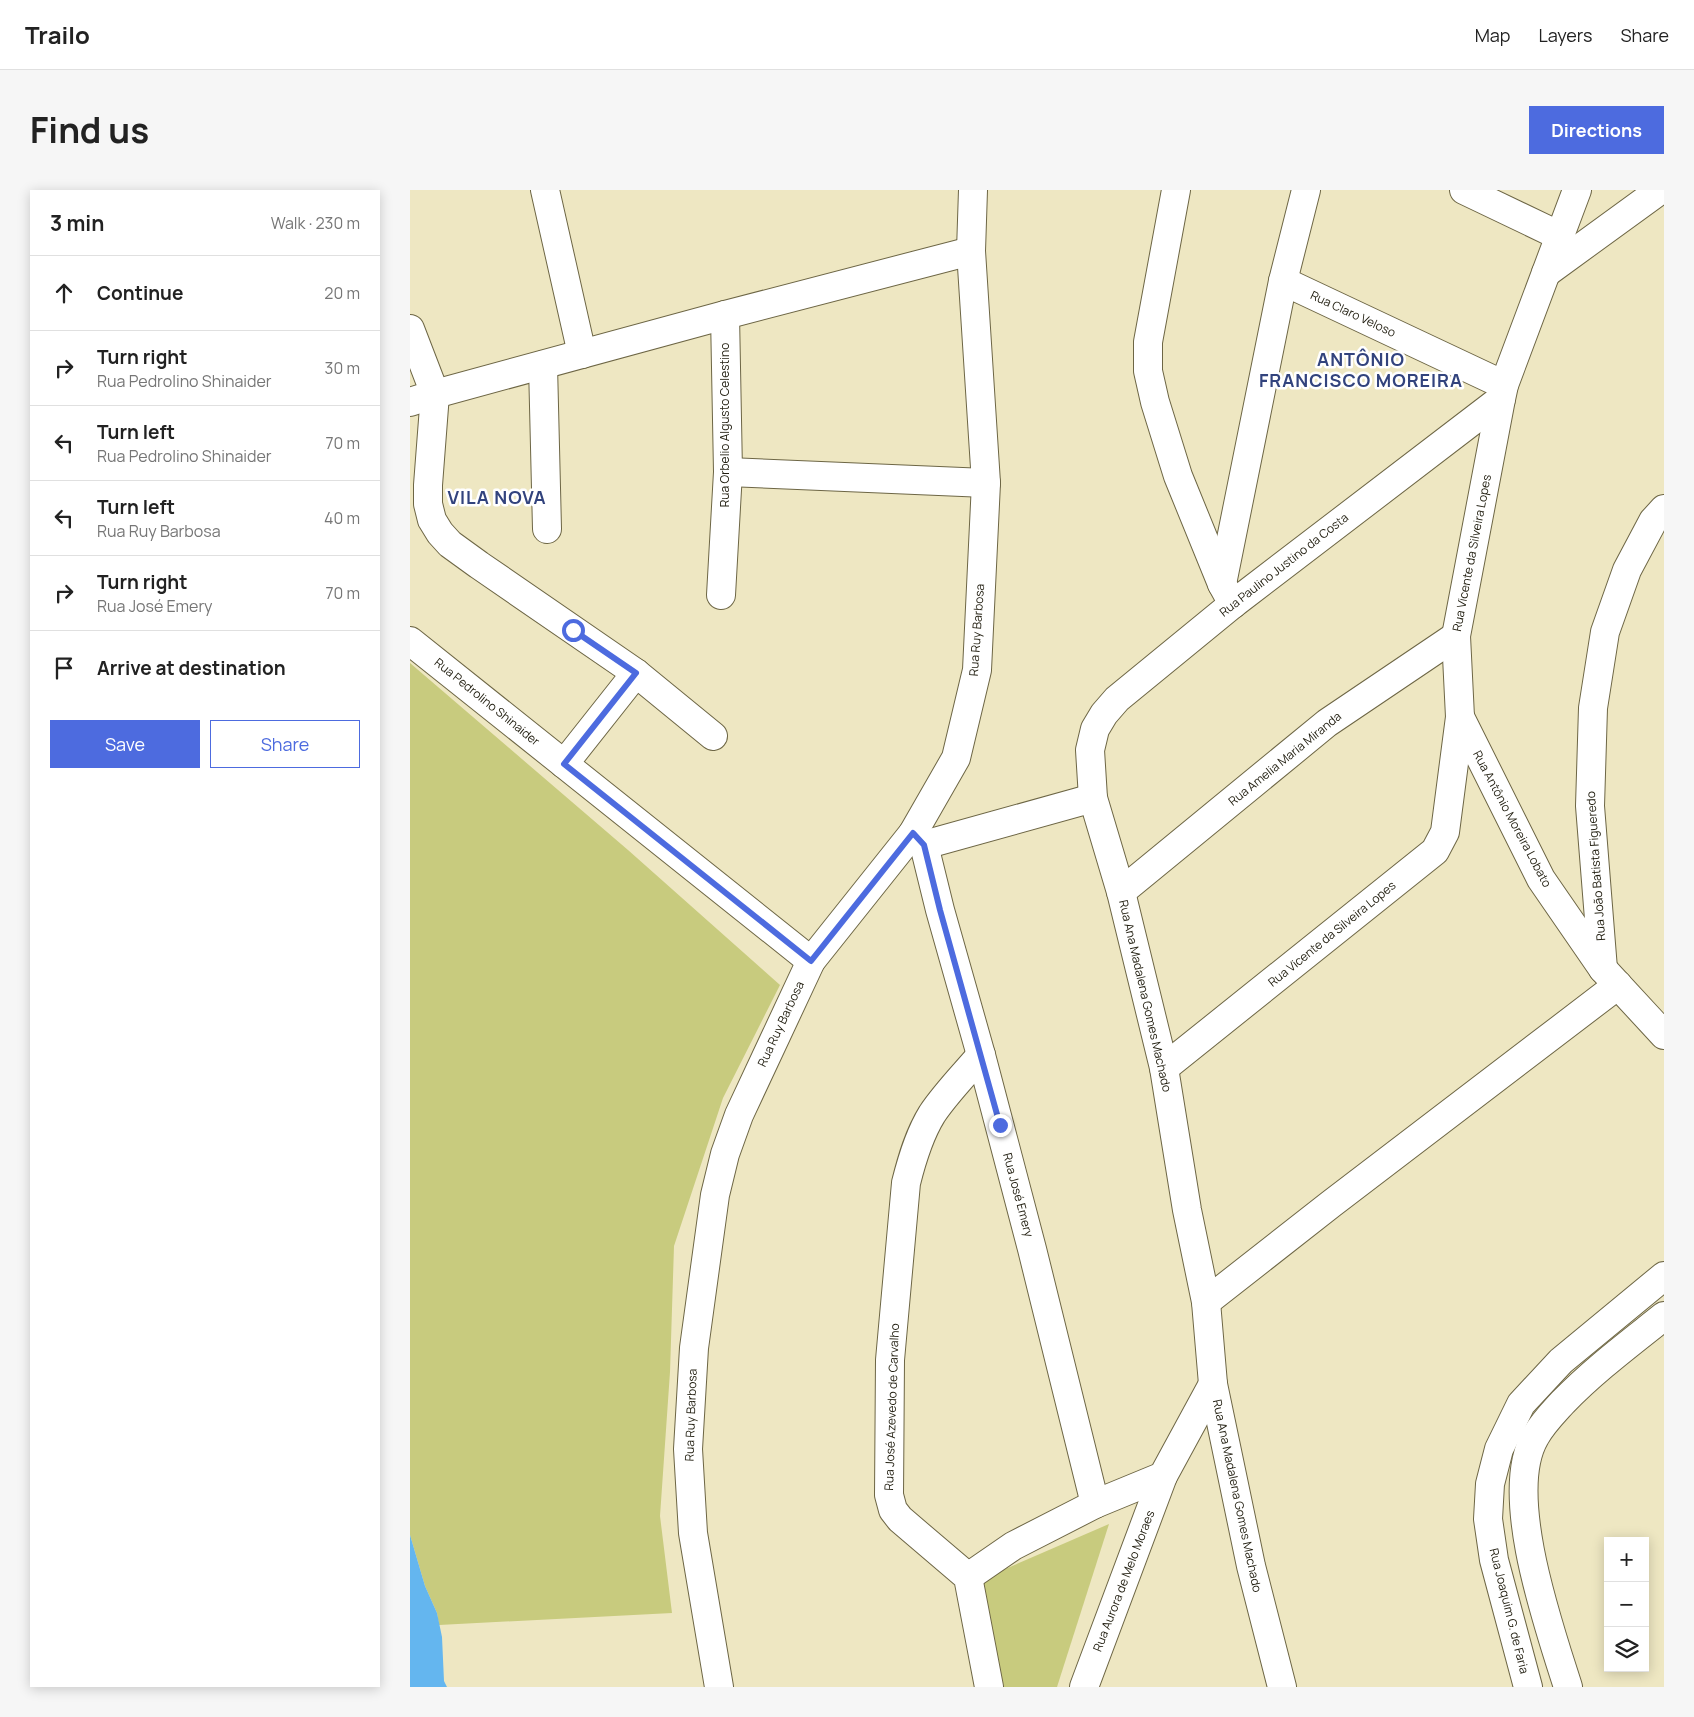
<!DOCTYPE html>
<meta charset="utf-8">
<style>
body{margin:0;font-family:Manrope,sans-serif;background:#f6f6f6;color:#222}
.controls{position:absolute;right:15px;bottom:15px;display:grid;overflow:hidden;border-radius:0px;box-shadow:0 2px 12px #0003}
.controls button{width:45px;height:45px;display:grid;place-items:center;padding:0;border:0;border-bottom:1px solid #e0e0e0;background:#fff;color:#222;font:25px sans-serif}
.stop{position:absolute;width:15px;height:15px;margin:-11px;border:4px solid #4d6bdf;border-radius:50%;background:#fff}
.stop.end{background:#4d6bdf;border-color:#fff;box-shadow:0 1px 5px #0008}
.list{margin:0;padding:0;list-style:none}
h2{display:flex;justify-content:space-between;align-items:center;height:65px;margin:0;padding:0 20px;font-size:21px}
h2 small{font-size:16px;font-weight:400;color:#767676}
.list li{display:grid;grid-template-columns:32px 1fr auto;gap:15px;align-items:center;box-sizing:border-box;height:75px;padding:0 20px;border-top:1px solid #e0e0e0}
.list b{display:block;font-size:19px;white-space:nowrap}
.list p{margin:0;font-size:16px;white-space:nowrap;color:#767676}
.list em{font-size:16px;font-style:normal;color:#767676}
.actions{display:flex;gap:10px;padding:15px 20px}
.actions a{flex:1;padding:11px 0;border:1px solid #4d6bdf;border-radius:0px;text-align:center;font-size:18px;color:#4d6bdf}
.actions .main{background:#4d6bdf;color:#fff}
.icon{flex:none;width:28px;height:28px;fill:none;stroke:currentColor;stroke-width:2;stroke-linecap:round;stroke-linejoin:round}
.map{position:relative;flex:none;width:1254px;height:1497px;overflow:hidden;border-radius:0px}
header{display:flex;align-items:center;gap:30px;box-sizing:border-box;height:70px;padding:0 25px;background:#fff;border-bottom:1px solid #e0e0e0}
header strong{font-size:24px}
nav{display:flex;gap:28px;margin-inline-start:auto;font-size:18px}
.intro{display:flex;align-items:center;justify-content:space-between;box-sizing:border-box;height:120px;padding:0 30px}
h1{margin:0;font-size:35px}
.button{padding:12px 22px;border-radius:0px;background:#4d6bdf;color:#fff;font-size:18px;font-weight:700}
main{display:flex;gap:30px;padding:0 30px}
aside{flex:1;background:#fff;border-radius:0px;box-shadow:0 2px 12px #0003}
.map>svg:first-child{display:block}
.green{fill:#c8cb7e}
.water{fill:#64b6ef}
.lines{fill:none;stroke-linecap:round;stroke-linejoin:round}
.minor-casing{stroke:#6d6645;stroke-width:30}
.minor{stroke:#fff;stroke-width:28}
.route{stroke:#4d6bdf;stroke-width:6}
.labels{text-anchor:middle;stroke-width:5;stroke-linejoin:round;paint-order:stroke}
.street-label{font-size:12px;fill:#201d0f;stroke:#fff}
.district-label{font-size:18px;font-weight:bold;letter-spacing:1px;fill:#32437d;stroke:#fff}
</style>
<header>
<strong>Trailo</strong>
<nav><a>Map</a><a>Layers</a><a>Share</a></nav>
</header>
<div class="intro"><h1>Find us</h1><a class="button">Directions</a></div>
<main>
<aside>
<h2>3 min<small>Walk · 230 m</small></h2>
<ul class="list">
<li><svg class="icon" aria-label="ahead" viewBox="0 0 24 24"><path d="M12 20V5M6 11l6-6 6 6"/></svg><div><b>Continue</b></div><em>20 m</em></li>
<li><svg class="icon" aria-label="right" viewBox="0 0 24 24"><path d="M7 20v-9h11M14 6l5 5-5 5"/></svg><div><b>Turn right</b><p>Rua Pedrolino Shinaider</p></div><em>30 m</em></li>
<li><svg class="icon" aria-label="left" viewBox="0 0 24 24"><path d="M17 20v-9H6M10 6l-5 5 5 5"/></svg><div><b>Turn left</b><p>Rua Pedrolino Shinaider</p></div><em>70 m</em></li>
<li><svg class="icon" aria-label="left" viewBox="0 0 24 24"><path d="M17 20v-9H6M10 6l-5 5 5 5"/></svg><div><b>Turn left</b><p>Rua Ruy Barbosa</p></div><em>40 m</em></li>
<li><svg class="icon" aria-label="right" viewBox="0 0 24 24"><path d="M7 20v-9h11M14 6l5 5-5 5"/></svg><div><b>Turn right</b><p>Rua José Emery</p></div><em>70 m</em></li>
<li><svg class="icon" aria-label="arrive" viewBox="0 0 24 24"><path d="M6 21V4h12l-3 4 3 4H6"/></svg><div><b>Arrive at destination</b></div></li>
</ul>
<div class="actions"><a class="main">Save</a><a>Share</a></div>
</aside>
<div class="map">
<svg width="1254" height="1497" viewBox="0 0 1254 1497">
<rect width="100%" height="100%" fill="#eee7c2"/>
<!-- green -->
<g class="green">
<polygon points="0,473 218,660 370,795 313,908 264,1056 260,1182 250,1326 262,1423 29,1435 27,1423 15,1396 0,1345"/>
<polygon points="699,1334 647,1497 594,1497 570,1390"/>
</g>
<!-- water -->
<polygon class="water" points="0,1345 15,1396 27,1423 32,1447 34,1491 37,1497 0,1497"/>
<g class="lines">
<!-- minor casing -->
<g class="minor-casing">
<g id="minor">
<polyline points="135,0 172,164"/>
<polyline points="766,0 738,152 738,181 745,212 768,286 812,394 823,414"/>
<polyline points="1054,0 1150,46"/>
<polyline points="1136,83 1250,0"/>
<polyline points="873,91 1094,195"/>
<polyline points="0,139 25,204 18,295 18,314 22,330 30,343 40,354 69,375 226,483 303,546"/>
<polyline points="133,175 137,339"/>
<polyline points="0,212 25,204 315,125 561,61"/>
<polyline points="318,282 576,293"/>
<polyline points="812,394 873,91 896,0"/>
<polyline points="311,405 318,282 315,125"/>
<polyline points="0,451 401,771"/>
<polyline points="1050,527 1131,689 1193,779 1254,845"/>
<polyline points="154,574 226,483"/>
<polyline points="503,643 514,655 530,720 571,865 622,1059 685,1314"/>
<polyline points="514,655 683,608"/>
<polyline points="711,702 917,533 1046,446"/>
<polyline points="1193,779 1180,616 1183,518 1195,442 1217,380 1243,331 1254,319"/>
<path d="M571 865C555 884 536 903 522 924 509 945 502 969 496 993L480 1170 479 1305 483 1320 490 1329 558 1387 579 1497"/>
<polyline points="754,878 1025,661 1035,642 1050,527 1046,446 1091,209 1094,195 1167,0"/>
<polyline points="796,1112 921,1014 1208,795"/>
<polyline points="558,1387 603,1356 685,1314 753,1286 803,1194"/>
<polyline points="309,1497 283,1343 278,1259 284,1158 305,1005 315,964 329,925 401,771 503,643 546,568 567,480 576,293 561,61 563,0"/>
<polyline points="674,1497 753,1286"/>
<polyline points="872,1497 841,1376 803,1194 796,1112 777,1020 754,878 711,702 683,608 680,560 685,539 694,524 707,509 823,414 1091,209"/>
<polyline points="1118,1497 1084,1370 1078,1329 1080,1294 1089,1259 1111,1214 1151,1171 1254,1086"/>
<path d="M1158 1497C1139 1437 1092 1304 1125 1247 1132 1234 1143 1223 1153 1212 1184 1180 1219 1154 1254 1126"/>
</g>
</g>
<!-- minor -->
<use href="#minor" class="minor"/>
</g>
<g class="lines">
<!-- route -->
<polyline class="route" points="163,440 226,483 154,574 401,771 503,643 514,655 530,720 590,935"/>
</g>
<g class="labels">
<!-- street labels -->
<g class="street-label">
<text transform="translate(943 124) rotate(25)" y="4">Rua Claro Veloso</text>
<text transform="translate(315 235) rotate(-90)" y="4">Rua Orbelio Algusto Celestino</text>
<text transform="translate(1062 363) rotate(-79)" y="4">Rua Vicente da Silveira Lopes</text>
<text transform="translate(874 375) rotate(-38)" y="4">Rua Paulino Justino da Costa</text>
<text transform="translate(567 440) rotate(-86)" y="4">Rua Ruy Barbosa</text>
<text transform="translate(77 512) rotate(39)" y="4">Rua Pedrolino Shinaider</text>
<text transform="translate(875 569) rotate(-39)" y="4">Rua Amelia Maria Miranda</text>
<text transform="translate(1102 629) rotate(62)" y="4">Rua Antônio Moreira Lobato</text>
<text transform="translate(1186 676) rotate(-94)" y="4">Rua João Batista Figueredo</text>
<text transform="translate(922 744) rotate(-39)" y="4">Rua Vicente da Silveira Lopes</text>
<text transform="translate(735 806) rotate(77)" y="4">Rua Ana Madalena Gomes Machado</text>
<text transform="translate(371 834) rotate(-65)" y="4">Rua Ruy Barbosa</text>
<text transform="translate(608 1005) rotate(75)" y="4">Rua José Emery</text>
<text transform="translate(482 1217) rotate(-88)" y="4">Rua José Azevedo de Carvalho</text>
<text transform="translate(281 1225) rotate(-88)" y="4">Rua Ruy Barbosa</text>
<text transform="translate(827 1306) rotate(78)" y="4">Rua Ana Madalena Gomes Machado</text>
<text transform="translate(714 1391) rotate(-69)" y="4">Rua Aurora de Melo Moraes</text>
<text transform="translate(1099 1421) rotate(76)" y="4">Rua Joaquim G. de Faria</text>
</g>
<!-- district labels -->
<g class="district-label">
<text x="951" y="176">ANTÔNIO<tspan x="951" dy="21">FRANCISCO MOREIRA</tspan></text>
<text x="87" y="314">VILA NOVA</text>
</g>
</g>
</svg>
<div class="controls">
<button>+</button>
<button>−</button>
<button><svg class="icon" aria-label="layers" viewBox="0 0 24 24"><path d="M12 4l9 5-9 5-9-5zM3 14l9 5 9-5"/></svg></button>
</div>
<div class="stop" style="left:163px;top:440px"></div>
<div class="stop end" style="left:590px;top:935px"></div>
</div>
</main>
